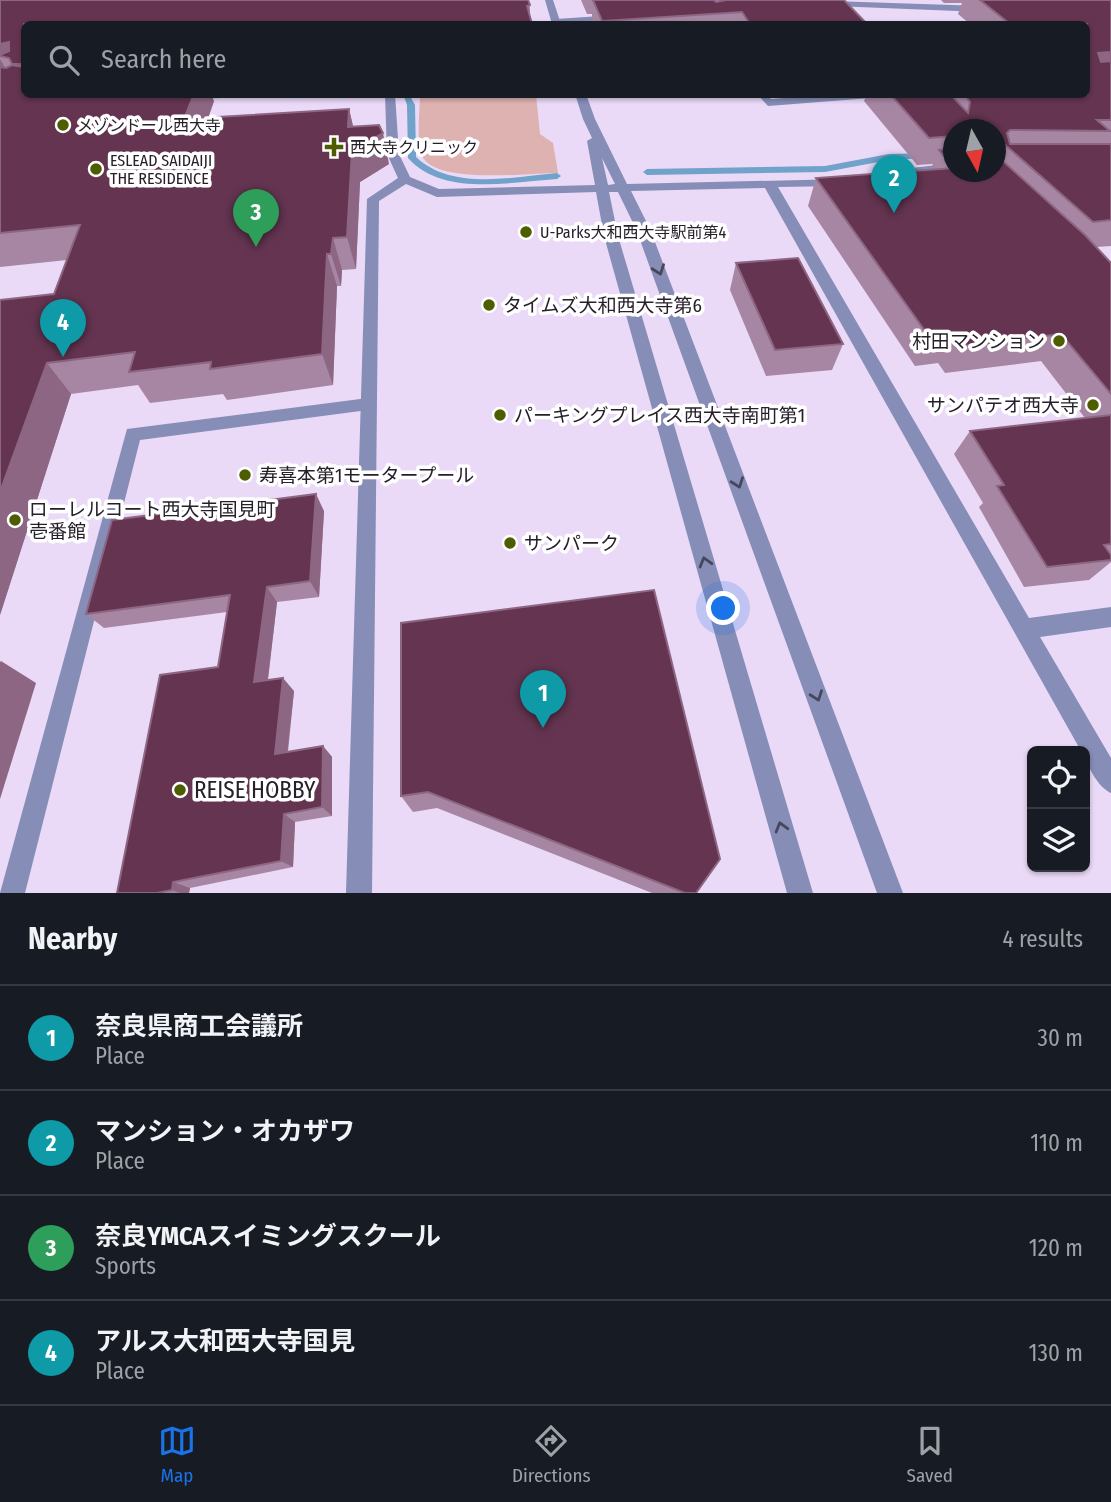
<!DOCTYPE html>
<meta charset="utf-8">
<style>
body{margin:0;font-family:"Fira Sans Condensed","Noto Sans JP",sans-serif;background:#20242c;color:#f1f3f6}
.controls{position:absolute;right:21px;bottom:21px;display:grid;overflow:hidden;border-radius:10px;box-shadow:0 2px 5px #0004}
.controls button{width:63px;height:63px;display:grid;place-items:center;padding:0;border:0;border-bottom:2px solid #363941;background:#171b24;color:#f1f3f6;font:35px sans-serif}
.compass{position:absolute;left:943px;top:119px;width:63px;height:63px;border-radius:50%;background:#171b24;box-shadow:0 2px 5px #0004;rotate:172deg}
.you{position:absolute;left:724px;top:609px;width:24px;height:24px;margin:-18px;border:5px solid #fff;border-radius:50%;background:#1a73e8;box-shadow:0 0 0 10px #1a73e833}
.badge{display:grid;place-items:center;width:46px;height:46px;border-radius:50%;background:#1a73e8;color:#fff;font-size:23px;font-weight:700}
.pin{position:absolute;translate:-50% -58px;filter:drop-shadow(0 2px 4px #0008)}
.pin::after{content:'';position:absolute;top:37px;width:24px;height:21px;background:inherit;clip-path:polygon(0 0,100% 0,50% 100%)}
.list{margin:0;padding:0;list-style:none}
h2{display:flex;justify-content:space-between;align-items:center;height:91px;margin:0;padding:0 28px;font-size:30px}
h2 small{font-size:23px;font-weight:400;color:#9ea1a6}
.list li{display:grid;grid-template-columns:46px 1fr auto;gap:21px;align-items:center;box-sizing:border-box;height:105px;padding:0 28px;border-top:2px solid #363941}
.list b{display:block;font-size:26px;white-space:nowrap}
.list p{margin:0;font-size:23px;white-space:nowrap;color:#9ea1a6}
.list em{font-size:23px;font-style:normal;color:#9ea1a6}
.icon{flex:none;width:38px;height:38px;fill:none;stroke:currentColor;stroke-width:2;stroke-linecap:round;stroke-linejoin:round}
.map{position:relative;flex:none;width:1111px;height:893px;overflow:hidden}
.search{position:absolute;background:#171b24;box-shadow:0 2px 5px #0004;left:21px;right:21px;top:21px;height:77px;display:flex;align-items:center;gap:18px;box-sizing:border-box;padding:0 24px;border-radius:10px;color:#9ea1a6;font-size:26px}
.sheet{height:511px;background:#171b24}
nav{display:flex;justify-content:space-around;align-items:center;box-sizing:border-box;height:98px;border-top:2px solid #363941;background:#171b24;font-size:19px;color:#9ea1a6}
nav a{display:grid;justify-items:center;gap:4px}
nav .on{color:#1a73e8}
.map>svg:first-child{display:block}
.green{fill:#deb2b1}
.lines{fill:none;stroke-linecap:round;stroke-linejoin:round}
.stream{fill:#71a2ca;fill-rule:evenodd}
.service{fill:#868db6;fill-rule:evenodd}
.minor{fill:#868db6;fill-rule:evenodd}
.tertiary{fill:#868db6;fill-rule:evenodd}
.wall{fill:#a786a4;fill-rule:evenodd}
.shaded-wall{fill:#8c6682}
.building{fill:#643450;stroke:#8c6682;stroke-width:2}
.oneway{stroke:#48465c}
.poi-dot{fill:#4e5d00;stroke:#fff;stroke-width:2.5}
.labels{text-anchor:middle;stroke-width:7;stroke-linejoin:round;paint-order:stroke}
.far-poi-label{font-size:16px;fill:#27202b;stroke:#fff;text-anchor:start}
.poi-label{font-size:19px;fill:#27202b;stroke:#fff;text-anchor:start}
.near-poi-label{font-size:23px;fill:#27202b;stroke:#fff;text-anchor:start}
</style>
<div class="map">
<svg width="1111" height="893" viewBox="0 0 1111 893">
<rect width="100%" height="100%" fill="#ead9f7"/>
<!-- green -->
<path class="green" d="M420 95H536L540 134 553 143 558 173C531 173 432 185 422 155 416 138 420 112 420 95Z"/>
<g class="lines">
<!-- stream -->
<g class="stream">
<path d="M403 94H409L415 105 416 157C452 191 512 177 557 173L561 176 557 179C510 182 443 197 408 158L407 105Z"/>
<polygon points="925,153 928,154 928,158 889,160 825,172 647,175 643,172 647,169 825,166 889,154"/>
</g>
<!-- service -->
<g class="service">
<polygon points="615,15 618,16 618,20 561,24 551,22 556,19"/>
<polygon points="368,398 376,404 368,410 140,440 25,893 0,893 127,429"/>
</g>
<!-- minor -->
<g class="minor">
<polygon points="831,1 982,6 987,9 982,12 834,6"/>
<polygon points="187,94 257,94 252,97 191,99"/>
<path d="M385 94H395L399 154 410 177 439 189 595 185 587 141 592 138 583 119 589 116 595 119 627 184 843 179 845 182 839 186 778 187 1029 618 1111 607V627L1040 637 1111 758V793C1099 788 1085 765 1085 751H1081L765 188 631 191 650 229 903 893H877L636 229 618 192H609L618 236 813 893H787L604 236 596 192 437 197 406 184 379 201 372 893H346L367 199 398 178 387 154ZM602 158 615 184 608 185Z"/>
<polygon points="757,94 768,94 771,99 836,94 889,94 884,97 768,106"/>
<polygon points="954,163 954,171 877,180 871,176 877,172"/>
</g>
<!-- tertiary -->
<g class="tertiary">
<polygon points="545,0 553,0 561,24 552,24"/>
<polygon points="575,94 586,94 595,119 593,121 583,119"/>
</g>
</g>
<!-- wall -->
<g class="wall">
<polygon points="0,0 530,5 530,18 24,24 24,94 214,101 208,118 349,109 353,126 389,164 360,182 356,269 342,270 341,286 337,286 333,385 227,400 223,394 150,403 138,385 71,394 0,615 54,294 67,260 0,267"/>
<polygon points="581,0 844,0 867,24 592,24 592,14 587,14"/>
<path d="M941 0H1111V246L1096 247 1111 263V562L1089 580 1024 587 979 507 983 503 954 454 970 431 1085 418 1041 361 945 373 938 363 915 366 808 206 816 178 930 170 933 164 917 165 864 101 867 94H1087V24H970L958 14 962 3H944ZM954 130H996V172H954Z"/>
<polygon points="778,94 808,94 782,96"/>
<polygon points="736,263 843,344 832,370 766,376 730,290"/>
<polygon points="324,511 319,597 277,602 268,680 294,691 288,752 323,746 332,757 332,816 295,822 293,867 190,888 189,893 117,893 218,667 227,612 104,628 86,614"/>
<polygon points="401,623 696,893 652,893 437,808 413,812 401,796"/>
</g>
<!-- shaded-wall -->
<g class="shaded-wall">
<polygon points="9,42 9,58 0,56 0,44"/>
<polygon points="1111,52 1111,75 1087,79 1098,53"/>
<polygon points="0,59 10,76 0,79"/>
<polygon points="194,94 211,94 214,101 197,150 184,119"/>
<polygon points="349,109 356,139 383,133 389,164 360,182 356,269 347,237 348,127"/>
<polygon points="333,238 342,270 341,286 331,254"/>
<polygon points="327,254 337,286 333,385 322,354"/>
<polygon points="47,363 71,394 0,615 0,492"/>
<polygon points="316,494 324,511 319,597 310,581"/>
<polygon points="267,587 277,602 266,694 254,682"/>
<polygon points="1,661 36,683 0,799 0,662"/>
<polygon points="283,678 294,691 286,765 275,754"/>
<polygon points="323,746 332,757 332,816 322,807"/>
<polygon points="284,814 295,822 293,867 281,861"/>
<polygon points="173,882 190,888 189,893 180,893 172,890"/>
</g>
<!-- building -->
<g class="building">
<polygon points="0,0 528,0 530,5 527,6 532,24 24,24 24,64 12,64 9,58 0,56 0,55 9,51 9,42 0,44"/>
<polygon points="593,0 714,0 716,2 726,0 844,0 867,24 750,24 742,12 602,21"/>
<polygon points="980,0 1111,0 1111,52 1098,53 1101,62 1111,61 1111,120 1097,120 1110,131 1010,130 1007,133 1010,144 1111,144 1111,220 1093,222 1003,143 996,144 996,130 954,130 954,136 929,138 890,94 950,94 968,113 970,102 964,94 1087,94 1087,24 1010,24"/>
<polygon points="12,65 24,67 24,94 194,94 184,119 349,109 348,127 379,125 383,133 352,151 347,237 333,238 331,254 327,254 322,354 210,369 211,362 129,372 135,352 47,363 0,492 0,300 54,294 80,225 0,233 0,67 6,68"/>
<polygon points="954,148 954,168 939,150"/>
<polygon points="996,155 1085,235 1111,263 1111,394 1061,334 962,346 954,335 930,338 816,178 954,168 954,172 996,172"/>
<polygon points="798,258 843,344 775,350 736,263"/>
<polygon points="1111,415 1111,544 1104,545 1111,555 1111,560 1047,567 997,486 1004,485 970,431"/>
<polygon points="316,494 310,581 267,587 254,682 283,678 275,754 323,746 322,807 284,814 281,861 173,882 172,890 157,893 117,893 160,675 218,667 230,595 86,614 112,520"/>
<polygon points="654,590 720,859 696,893 685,893 428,792 401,796 401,623"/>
</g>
<!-- one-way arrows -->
<defs><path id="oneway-chevron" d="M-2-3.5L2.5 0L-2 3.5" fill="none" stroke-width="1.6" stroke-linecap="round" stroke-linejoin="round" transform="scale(1.75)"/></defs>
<g class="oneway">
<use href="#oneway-chevron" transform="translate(659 270) rotate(70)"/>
<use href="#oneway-chevron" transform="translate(738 483) rotate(70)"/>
<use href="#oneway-chevron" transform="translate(705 562) rotate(-106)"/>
<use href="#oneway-chevron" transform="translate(817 696) rotate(70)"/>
<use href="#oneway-chevron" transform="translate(781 827) rotate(-106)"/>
</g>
<!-- markers -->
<g class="poi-dot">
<circle cx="63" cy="125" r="7"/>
<path d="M330.5 136.5h7v7h7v7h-7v7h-7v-7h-7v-7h7z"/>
<circle cx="96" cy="169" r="7"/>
<circle cx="526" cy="232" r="7"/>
<circle cx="489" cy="305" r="7"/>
<circle cx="1059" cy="341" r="7"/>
<circle cx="1093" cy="405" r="7"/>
<circle cx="500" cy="415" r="7"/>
<circle cx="245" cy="475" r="7"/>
<circle cx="15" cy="520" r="7"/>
<circle cx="510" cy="543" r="7"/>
<circle cx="180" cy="790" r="7"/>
</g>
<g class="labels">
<!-- far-poi labels -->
<g class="far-poi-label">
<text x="77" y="131">メゾンドール西大寺</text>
<text x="350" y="153">西大寺クリニック</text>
<text x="110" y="166">ESLEAD SAIDAIJI<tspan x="110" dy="18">THE RESIDENCE</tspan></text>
<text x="540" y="238">U-Parks大和西大寺駅前第4</text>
</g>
<!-- poi labels -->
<g class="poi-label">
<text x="503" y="312">タイムズ大和西大寺第6</text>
<text x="1045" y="348" text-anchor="end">村田マンション</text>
<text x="1079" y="412" text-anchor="end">サンパテオ西大寺</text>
<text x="514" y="422">パーキングプレイス西大寺南町第1</text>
<text x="259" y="482">寿喜本第1モータープール</text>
<text x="29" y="516">ローレルコート西大寺国見町<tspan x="29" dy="22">壱番館</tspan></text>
<text x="524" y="550">サンパーク</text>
</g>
<!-- near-poi labels -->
<g class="near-poi-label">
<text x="194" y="798">REISE HOBBY</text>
</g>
</g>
</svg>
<div class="controls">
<button><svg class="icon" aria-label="locate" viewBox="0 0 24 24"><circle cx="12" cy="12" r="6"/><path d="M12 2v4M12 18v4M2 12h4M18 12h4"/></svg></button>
<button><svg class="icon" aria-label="layers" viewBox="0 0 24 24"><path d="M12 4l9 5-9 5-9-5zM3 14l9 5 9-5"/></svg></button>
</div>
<svg class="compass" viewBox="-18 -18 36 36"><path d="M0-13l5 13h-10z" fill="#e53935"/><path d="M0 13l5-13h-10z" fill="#9ea1a6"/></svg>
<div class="you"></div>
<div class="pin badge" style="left:543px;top:728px;background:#0f9aa8">1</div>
<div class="pin badge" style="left:894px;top:213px;background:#0f9aa8">2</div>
<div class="pin badge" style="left:256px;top:247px;background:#2e9e5b">3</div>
<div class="pin badge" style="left:63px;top:357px;background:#0f9aa8">4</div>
<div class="search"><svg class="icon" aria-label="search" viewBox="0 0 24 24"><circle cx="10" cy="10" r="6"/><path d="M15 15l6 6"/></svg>Search here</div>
</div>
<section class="sheet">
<h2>Nearby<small>4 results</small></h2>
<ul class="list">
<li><span class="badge" style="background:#0f9aa8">1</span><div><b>奈良県商工会議所</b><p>Place</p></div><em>30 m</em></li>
<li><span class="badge" style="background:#0f9aa8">2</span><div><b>マンション・オカザワ</b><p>Place</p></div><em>110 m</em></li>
<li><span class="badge" style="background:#2e9e5b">3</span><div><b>奈良YMCAスイミングスクール</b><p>Sports</p></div><em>120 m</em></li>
<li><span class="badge" style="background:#0f9aa8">4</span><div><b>アルス大和西大寺国見</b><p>Place</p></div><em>130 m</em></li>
</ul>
</section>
<nav>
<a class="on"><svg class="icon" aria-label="map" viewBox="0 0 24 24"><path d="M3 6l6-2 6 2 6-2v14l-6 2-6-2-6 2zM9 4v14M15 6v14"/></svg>Map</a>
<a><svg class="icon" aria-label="directions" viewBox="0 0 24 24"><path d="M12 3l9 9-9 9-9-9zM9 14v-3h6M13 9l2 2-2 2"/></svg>Directions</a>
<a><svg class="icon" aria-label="saved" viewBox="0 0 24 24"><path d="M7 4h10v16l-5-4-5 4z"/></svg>Saved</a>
</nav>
